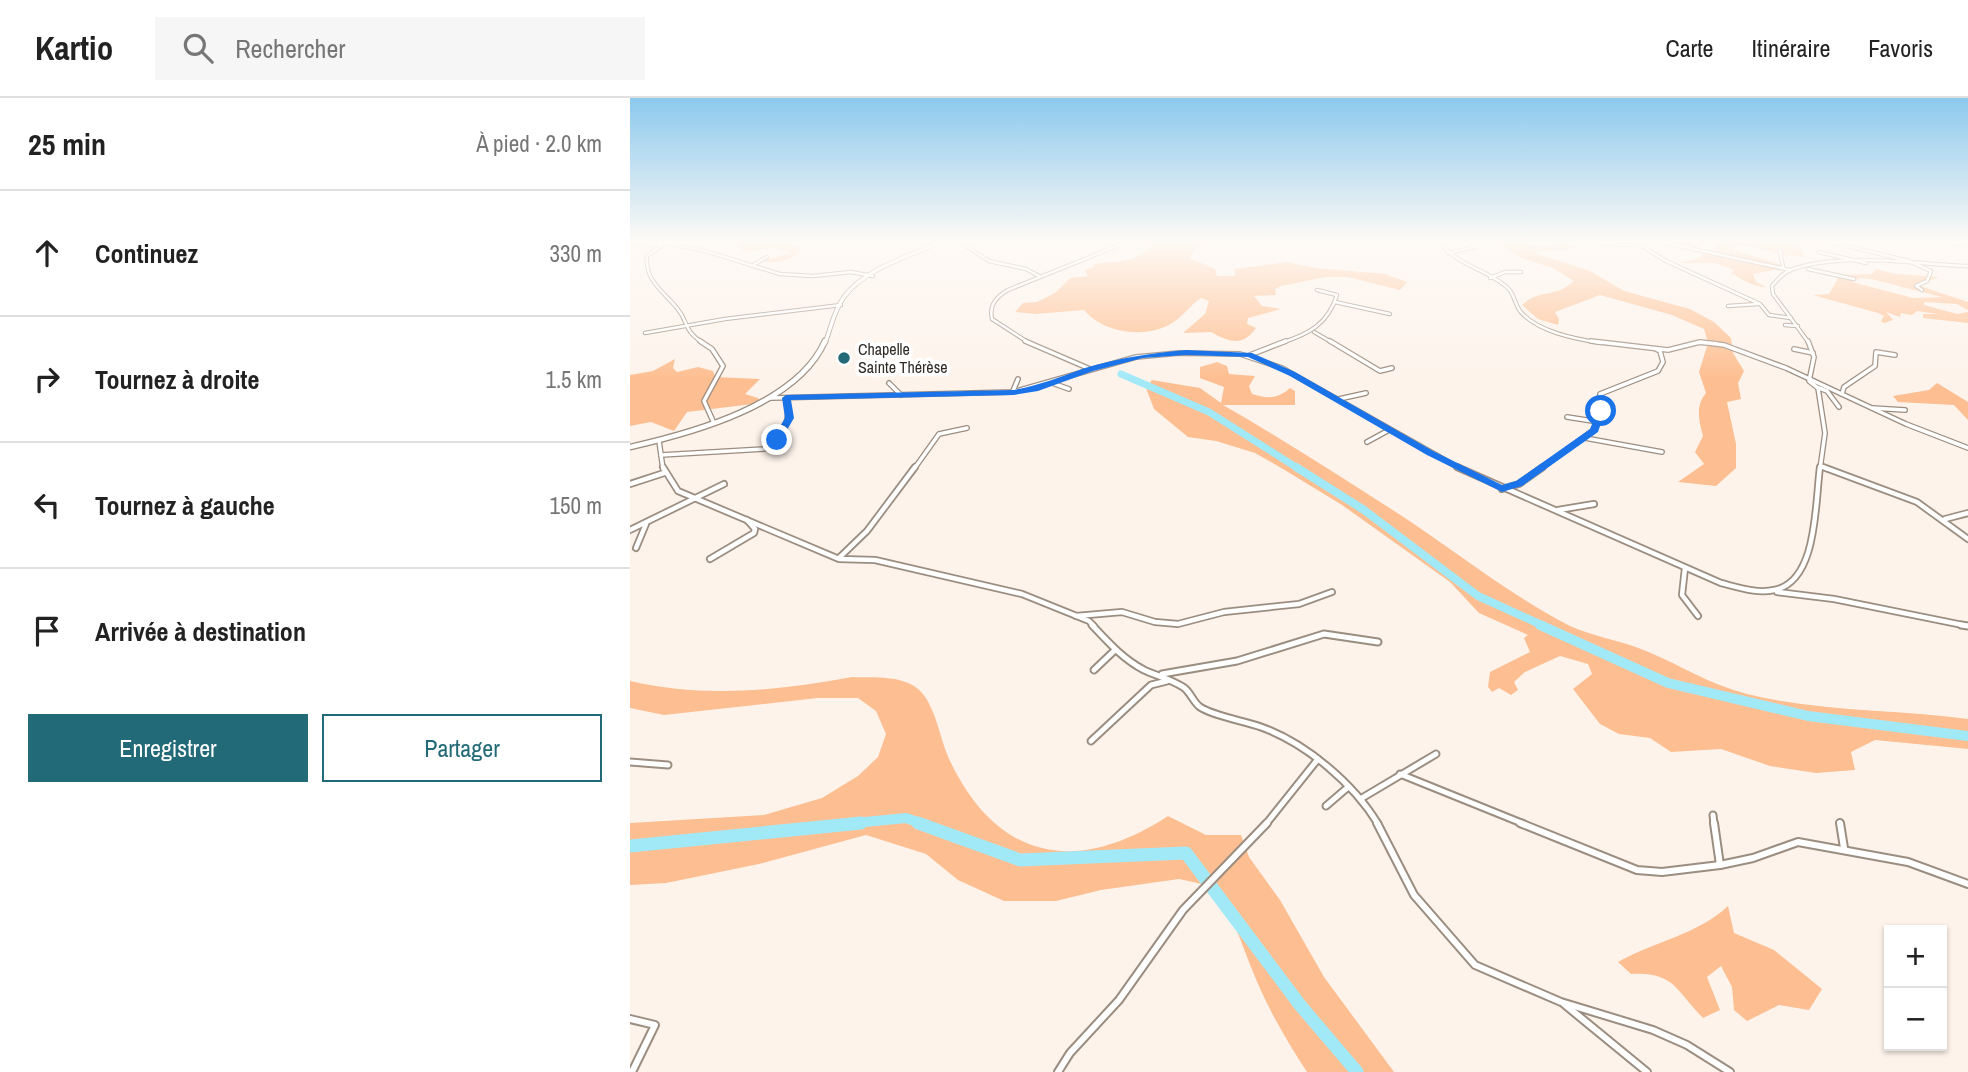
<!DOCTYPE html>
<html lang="fr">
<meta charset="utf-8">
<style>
body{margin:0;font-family:"Archivo Narrow",sans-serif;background:#f6f6f6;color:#222}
.controls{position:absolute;right:21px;bottom:21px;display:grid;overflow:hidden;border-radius:0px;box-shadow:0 2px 5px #0004}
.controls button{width:63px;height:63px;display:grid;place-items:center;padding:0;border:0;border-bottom:2px solid #e0e0e0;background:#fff;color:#222;font:35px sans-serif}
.stop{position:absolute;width:21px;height:21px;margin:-16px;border:5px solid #1a73e8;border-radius:50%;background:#fff}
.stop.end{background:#1a73e8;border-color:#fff;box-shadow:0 2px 7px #0008}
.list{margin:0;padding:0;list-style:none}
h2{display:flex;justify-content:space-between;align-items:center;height:91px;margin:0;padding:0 28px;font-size:30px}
h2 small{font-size:23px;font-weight:400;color:#767676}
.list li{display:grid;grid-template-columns:46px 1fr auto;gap:21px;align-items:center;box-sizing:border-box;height:126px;padding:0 28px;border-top:2px solid #e0e0e0}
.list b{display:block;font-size:26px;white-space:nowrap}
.list em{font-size:23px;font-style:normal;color:#767676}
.actions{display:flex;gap:14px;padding:21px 28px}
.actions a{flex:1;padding:16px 0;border:2px solid #226a77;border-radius:0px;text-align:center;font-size:24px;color:#226a77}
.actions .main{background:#226a77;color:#fff}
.icon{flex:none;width:38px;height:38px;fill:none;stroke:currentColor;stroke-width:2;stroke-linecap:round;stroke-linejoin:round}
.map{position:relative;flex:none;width:1338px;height:974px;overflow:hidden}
header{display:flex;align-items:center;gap:42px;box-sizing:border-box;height:98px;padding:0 35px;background:#fff;border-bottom:2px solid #e0e0e0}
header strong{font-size:33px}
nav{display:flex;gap:38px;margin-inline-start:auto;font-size:24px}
.search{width:490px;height:63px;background:#f6f6f6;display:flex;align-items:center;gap:18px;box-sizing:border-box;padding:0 24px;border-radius:0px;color:#767676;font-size:26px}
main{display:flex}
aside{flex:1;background:#fff}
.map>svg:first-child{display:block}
.green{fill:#fdbf91;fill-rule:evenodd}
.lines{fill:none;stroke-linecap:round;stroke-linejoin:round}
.river-far3{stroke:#a2e9f8;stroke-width:7}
.river-far2{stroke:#a2e9f8;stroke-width:8}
.river-far1{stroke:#a2e9f8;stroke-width:10}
.river{stroke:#a2e9f8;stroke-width:13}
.minor-far4-casing{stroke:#9c8d81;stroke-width:4.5}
.minor-far3-casing{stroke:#9c8d81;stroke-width:6}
.minor-far2-casing{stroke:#9c8d81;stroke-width:8}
.minor-far1-casing{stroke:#9c8d81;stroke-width:9}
.minor-casing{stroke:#9c8d81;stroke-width:10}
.major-far1-casing{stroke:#9c8d81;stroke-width:5}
.major-casing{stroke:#9c8d81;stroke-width:7}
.minor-far4{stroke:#fff;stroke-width:2.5}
.minor-far3{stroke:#fff;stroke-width:3.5}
.minor-far2{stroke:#fff;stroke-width:4.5}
.minor-far1{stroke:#fff;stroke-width:5}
.minor{stroke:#fff;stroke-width:6}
.major-far1{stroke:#fff;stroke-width:3.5}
.major{stroke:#fff;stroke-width:4.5}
.route{fill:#1a73e8}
.poi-dot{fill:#226a77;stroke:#fff;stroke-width:2.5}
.labels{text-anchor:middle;stroke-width:7;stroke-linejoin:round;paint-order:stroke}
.far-poi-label{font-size:16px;fill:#312b26;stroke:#fff;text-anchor:start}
</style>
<header>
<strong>Kartio</strong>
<div class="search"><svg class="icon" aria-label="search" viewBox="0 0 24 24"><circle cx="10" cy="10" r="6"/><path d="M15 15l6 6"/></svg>Rechercher</div>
<nav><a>Carte</a><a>Itinéraire</a><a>Favoris</a></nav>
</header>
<main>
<aside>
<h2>25 min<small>À pied · 2.0 km</small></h2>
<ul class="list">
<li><svg class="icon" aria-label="ahead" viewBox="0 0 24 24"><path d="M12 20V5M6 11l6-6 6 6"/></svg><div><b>Continuez</b></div><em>330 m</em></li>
<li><svg class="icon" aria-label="right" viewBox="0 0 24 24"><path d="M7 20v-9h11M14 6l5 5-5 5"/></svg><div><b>Tournez à droite</b></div><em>1.5 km</em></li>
<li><svg class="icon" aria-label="left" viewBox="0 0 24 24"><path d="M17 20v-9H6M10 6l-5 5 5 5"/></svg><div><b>Tournez à gauche</b></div><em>150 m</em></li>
<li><svg class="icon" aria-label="arrive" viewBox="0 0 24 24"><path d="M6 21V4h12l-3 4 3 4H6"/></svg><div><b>Arrivée à destination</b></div></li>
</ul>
<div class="actions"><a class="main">Enregistrer</a><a>Partager</a></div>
</aside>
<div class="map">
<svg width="1338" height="974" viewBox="0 0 1338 974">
<rect width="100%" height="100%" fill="#fdf3eb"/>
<!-- green -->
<g class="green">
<path d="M111 144H159L172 150C161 164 147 166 131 163L161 155 144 150 115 154 107 148Z"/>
<path d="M547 144H578L566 150 559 160 585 171 587 178H605V171L657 164 686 170 755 176 777 184 770 192 718 179H696L651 188 645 191 646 197 624 198 632 208 651 211 618 220 617 226 626 230C612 250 598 243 581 234L553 235 575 216 579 203 571 200C562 206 558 212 550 219 524 243 475 237 454 212L405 216 385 214 393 205 407 204 425 195 440 180 458 178 455 172 464 169V166C485 163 508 166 522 146Z"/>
<path d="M865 144 923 148 921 144H934L949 150 902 154 960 173 994 193 1060 211 1084 224 1101 240 1103 255 1114 273 1108 285 1111 301 1097 304 1106 346V370L1086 388 1048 384 1074 366 1065 354 1073 338C1069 323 1065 308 1076 295L1069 274 1078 245 1074 231 1042 217 970 197 925 214 929 221 928 227 908 221 892 207C911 190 924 201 944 183L923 170 892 160Z"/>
<path d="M1028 144H1061L1071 151 1085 152 1088 144H1188L1190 147 1168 146 1175 158C1149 161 1126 144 1101 148L1106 153 1153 167 1154 170 1123 176 1126 184 1137 189C1123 189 1113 182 1101 175L1104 172 1086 165H1049L1067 161 1074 156Z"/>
<path d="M1246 171 1266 176 1309 179 1287 187 1338 204V212L1327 206 1294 204V207L1327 216 1338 214V225L1293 220V216H1307L1287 213 1282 217 1271 215 1270 219 1256 214 1263 222 1254 225 1251 223 1254 218 1248 215 1183 197 1199 196 1210 177 1242 176ZM1231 180 1241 181 1312 199 1283 200 1222 184Z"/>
<polygon points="45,261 43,270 47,274 68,269 83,273 85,279 130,281 115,296 128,300 131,305 57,314 44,333 21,324 0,328 0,277 23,273"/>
<path d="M587 264 597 268 599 276 625 278 619 288 622 296C637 301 648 301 660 290L665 293V307H593C654 342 713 380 772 418 828 455 880 497 940 528 962 538 988 542 1011 551 1049 566 1076 585 1117 596 1190 614 1265 611 1338 621V651L1245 642 1221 654 1225 672 1186 675 1140 668 1091 651 1041 654 1020 640 989 636 970 626 943 591 962 576 958 566 930 558 895 574 884 584 888 592 881 597 869 590 862 594 858 589 860 574 900 554 894 540 898 537 849 515 820 484 712 407 653 371 625 355 586 343 558 339 524 311 516 290 522 282 570 290 591 305 594 289 570 280V269Z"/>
<polygon points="1307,285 1338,304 1338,322 1324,307 1268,304 1263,298 1299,292"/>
<path d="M222 579C244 580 277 576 293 596 308 616 310 643 321 665 370 765 449 776 538 718L576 737H611L619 759 650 802 694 879 764 974H677C656 942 637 909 623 874 611 844 602 817 586 789L549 781 471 792 426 803H374L328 782 296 756 236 737 129 766 36 785 0 787V725L134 717 192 700 228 678 248 659 256 636 246 613 228 600H188L34 617 0 610V583C74 600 147 593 222 579Z"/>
<path d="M1098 808 1104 835 1144 852 1192 891 1179 912 1149 907 1117 923 1104 912 1102 889 1091 868 1077 879 1090 912 1073 920C1045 892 1045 874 1001 876L988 864C1025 843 1067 837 1098 808Z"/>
</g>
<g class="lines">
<!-- river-far3 -->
<polyline class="river-far3" points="491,276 579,314 669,371"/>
<!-- river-far2 -->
<polyline class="river-far2" points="666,369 734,412 848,498 914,528"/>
<!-- river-far1 -->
<g class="river-far1">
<polyline points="910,527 1038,585 1178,618 1338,638"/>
<polyline points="214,726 276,720 293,726"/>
</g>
<!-- river -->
<g class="river">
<polyline points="288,725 390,762 556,755 670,907 727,974"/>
<polyline points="0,748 231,725"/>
</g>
<!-- minor-far4 casing -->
<g class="minor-far4-casing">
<g id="minor-far4">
<polyline points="29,144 75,153 150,176 183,178 221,174 243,178"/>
<polyline points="330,144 359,163 396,171 409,178"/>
<path d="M810 144C827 167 852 170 873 186 885 194 883 203 890 213 907 234 946 241 971 245"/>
<polyline points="957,144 994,147 1031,144 1160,172"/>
<polyline points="1200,144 1279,163 1301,173 1297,183 1286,188 1292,192"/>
<polyline points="1320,144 1338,148"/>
<path d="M34 146 17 158C15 183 32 192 47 210 60 226 52 231 73 245"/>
<polyline points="0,147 31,147"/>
<polyline points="1010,147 1036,163 1130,206 1139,217 1161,220"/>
<polyline points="1150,153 1153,169"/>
<polyline points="1189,154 1236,165"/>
<polyline points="818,155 845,149"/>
<polyline points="123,167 137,159"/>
<polyline points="1178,171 1224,181"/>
<polyline points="860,180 875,174 891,174"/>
<polyline points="705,204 760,216"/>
<polyline points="1098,208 1128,206"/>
<polyline points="1155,227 1168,228"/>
<polyline points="684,234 703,245"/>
<polyline points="15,235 95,221 211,207"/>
<path d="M399 245 362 221C359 207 366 199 378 192L497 144"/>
<path d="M651 245C679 236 698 226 707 197L687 192"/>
<polyline points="1067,245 1086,245"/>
<path d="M1179 245 1143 196 1142 188C1148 181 1154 174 1163 171 1213 154 1285 166 1338 168"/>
</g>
</g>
<!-- minor-far3 casing -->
<g class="minor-far3-casing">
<g id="minor-far3">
<polyline points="70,243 82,251 93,268 74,303 83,323"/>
<polyline points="395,243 460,271"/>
<polyline points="700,243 750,273 762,270"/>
<polyline points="961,243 1038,252 1070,244 1094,247 1156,270 1276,326 1338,350"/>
<polyline points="1178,243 1184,259 1179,283 1188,290 1195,335 1190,371"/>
<polyline points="1164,251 1183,255"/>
<polyline points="620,257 656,243"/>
<polyline points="259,285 271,297"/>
<polyline points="425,286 439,291"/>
<polyline points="1189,290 1197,293 1209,309"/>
<polyline points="383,293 388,281"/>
<polyline points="1212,296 1214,289 1245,268 1246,254 1265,257"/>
<polyline points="141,300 383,294 506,259 549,255 610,256 652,270 831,371"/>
<polyline points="709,301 736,295"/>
<polyline points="1242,310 1275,312"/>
<polyline points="937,319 969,324"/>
<polyline points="955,340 1032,354"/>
<polyline points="29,343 33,371"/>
<polyline points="737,344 759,332"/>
<path d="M31 357 134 351C153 338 162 323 156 300"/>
<polyline points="1193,369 1197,371"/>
<polyline points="284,371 309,336 337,330"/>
<polyline points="910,371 964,332 969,324 970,296 1028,273 1033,264 1030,253 1026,251"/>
</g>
</g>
<!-- minor-far2 casing -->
<g class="minor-far2-casing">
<g id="minor-far2">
<polyline points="33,369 48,393 209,461 245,462 392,496 459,523 464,528"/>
<path d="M827 369 1091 485C1107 489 1127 496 1144 492 1188 484 1185 405 1190 369"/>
<polyline points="1193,369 1287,404 1338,441"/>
<polyline points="0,386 34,375"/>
<polyline points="872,391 889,386 913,369"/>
<polyline points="928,412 964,406"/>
<polyline points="1315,421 1338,415"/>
<polyline points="0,432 94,386"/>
<polyline points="6,450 16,426"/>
<polyline points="210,459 237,433 285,369"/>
<polyline points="80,461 124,435 125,431 117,422"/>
<polyline points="1055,470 1052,497 1068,518"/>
<polyline points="1147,494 1204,501 1338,528"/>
<polyline points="446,518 492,514 525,524 548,526 594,514 669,506 702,494"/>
</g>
</g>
<!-- minor-far1 casing -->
<g class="minor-far1-casing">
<g id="minor-far1">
<path d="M462 527C478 544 493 561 514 572 527 578 540 581 553 589 560 593 563 604 570 609 583 618 615 623 631 629 676 645 724 686 748 726"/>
<polyline points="1331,527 1338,528"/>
<polyline points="464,572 485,552"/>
<polyline points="532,576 607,563 694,536 748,544"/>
<polyline points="461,643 521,587 537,583"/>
<polyline points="0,664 38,667"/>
<polyline points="770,676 894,726"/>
<polyline points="732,700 806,656"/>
<polyline points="696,708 717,690"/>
<polyline points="1083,717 1084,726"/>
<polyline points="636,726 688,661"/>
</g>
</g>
<!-- minor casing -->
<g class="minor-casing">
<g id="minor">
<polyline points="747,725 784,797 845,867 931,904 1023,932 1057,947 1100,974"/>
<polyline points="890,725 1007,772 1032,774 1090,767 1123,760 1168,744 1278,764 1338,786"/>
<polyline points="1084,725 1090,767"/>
<polyline points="1210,725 1214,750"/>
<polyline points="934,906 1017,974"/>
<polyline points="0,921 25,927 2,974"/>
<polyline points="428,974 440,955 489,902 553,812 637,725"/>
</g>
</g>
<!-- major-far1 casing -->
<g class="major-far1-casing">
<path id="major-far1" d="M195 245C201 230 204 212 214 199 235 170 279 159 310 144"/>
</g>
<!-- major casing -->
<g class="major-casing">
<path id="major" d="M0 349C62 335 167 307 195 243"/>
</g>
<!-- minor-far4 -->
<use href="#minor-far4" class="minor-far4"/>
<!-- minor-far3 -->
<use href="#minor-far3" class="minor-far3"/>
<!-- minor-far2 -->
<use href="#minor-far2" class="minor-far2"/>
<!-- minor-far1 -->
<use href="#minor-far1" class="minor-far1"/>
<!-- minor -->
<use href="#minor" class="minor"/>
<!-- major-far1 -->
<use href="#major-far1" class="major-far1"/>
<!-- major -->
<use href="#major" class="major"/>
</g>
<!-- sky -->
<linearGradient id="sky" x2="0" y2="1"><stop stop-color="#8cc9ee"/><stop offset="0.51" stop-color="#fefaf6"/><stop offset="1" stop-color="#fefaf6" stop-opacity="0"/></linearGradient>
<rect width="1338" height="281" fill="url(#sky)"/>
<!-- route -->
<path class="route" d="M556 252 622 255 665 274 803 353 872 387 886 383 960 331 968 311 975 313 968 334 892 388 872 394 797 357 660 278 618 259 556 257 513 260 463 273 408 293 383 297 161 302 164 320 150 344 142 342 155 320 152 300 156 297 383 292C408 288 430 279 455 270 488 260 521 255 556 252Z"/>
<!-- markers -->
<circle class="poi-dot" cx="214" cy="260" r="7"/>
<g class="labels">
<!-- far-poi labels -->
<g class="far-poi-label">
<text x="228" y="257">Chapelle<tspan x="228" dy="18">Sainte Thérèse</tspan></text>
</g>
</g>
</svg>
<div class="controls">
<button>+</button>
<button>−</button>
</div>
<div class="stop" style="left:971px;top:313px"></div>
<div class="stop end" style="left:147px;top:342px"></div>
</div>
</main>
